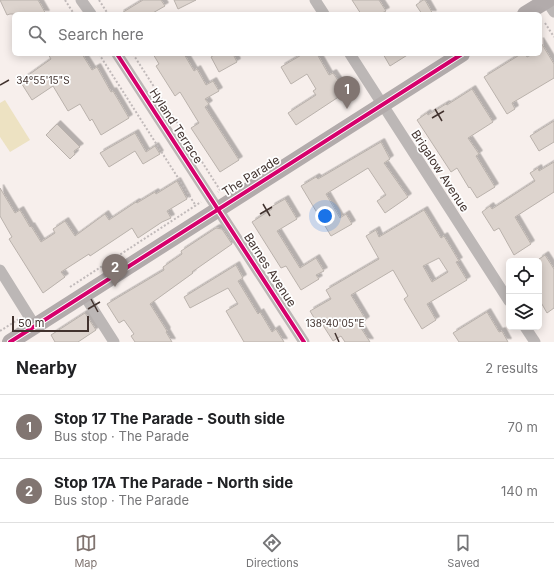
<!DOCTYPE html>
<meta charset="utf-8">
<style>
body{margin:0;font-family:Inter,sans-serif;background:#f6f6f6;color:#202124}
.controls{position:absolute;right:12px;bottom:12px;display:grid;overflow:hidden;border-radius:6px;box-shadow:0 2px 10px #0003}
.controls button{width:36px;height:36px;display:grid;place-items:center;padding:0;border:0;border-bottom:1px solid #e0e0e0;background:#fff;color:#202124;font:20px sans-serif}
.scale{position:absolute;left:12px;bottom:10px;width:77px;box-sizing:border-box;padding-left:4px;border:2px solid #42332f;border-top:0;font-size:11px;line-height:14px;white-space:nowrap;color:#42332f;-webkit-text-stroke:3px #fefefe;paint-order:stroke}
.you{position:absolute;left:325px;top:216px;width:14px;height:14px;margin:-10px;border:3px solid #fff;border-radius:50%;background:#1a73e8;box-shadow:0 0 0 6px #1a73e833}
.badge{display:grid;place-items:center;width:26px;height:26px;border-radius:50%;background:#817571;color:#fff;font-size:13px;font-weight:700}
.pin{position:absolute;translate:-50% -33px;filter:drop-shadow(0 1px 2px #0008)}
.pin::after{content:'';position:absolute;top:21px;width:14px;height:12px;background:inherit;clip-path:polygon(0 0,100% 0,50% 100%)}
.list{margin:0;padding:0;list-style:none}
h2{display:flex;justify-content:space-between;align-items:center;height:52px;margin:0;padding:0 16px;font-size:17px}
h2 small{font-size:13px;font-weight:400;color:#757577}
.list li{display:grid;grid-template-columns:26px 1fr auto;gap:12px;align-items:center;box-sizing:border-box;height:64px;padding:0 16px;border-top:1px solid #e0e0e0}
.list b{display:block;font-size:15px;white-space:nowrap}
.list p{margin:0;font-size:13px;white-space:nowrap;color:#757577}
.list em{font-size:13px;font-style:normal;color:#757577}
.icon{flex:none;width:22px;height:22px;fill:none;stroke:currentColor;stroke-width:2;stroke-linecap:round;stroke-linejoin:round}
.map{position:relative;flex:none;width:554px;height:342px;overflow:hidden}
.search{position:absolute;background:#fff;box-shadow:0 2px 10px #0003;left:12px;right:12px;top:12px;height:44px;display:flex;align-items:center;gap:10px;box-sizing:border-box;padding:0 14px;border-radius:6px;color:#757577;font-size:15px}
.sheet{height:180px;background:#fff}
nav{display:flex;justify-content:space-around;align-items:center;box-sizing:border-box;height:56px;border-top:1px solid #e0e0e0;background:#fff;font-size:11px;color:#757577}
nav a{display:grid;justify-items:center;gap:2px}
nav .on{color:#817571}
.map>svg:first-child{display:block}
.green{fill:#ede2c2}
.building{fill:#ddd4ce;stroke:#bab2ac;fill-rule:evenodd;filter:url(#shadow)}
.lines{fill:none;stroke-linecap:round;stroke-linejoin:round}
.path{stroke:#c1baba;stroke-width:2;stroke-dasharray:2 2;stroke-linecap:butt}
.street{stroke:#bcb7b6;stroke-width:11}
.secondary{stroke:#b2abab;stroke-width:16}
.cycleway-casing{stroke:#fefefe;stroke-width:6}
.cycleway{stroke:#d6006c;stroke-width:4}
.ticks{fill:none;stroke:#42332f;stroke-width:1.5}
.labels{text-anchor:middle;stroke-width:3.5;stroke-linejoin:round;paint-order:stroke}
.street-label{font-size:12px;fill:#42332f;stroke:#fefefe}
.ticks-label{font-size:10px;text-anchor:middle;fill:#42332f;stroke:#fefefe;stroke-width:3.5;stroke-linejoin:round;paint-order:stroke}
</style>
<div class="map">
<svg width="554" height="342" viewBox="0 0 554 342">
<defs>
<filter id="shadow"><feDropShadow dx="3.5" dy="-3.5" stdDeviation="0" flood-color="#0004"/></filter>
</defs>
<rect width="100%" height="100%" fill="#f7efec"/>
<!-- green -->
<polygon class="green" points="5,100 30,140 10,152 0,137 0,103"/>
<!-- building -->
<g class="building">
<polygon points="0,0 38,0 46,14 10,14 7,15"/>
<polygon points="143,0 161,0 165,6 151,14 120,14"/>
<polygon points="174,0 196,0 178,9"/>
<polygon points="352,0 379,0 386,11 380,14 361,14"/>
<polygon points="423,0 425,0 433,14 422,14 416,5"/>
<polygon points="540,41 554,64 554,78 512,103 515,109 507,114 484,77 521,54 525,54 527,57 533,54 540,54"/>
<polygon points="48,54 82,54 92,70 97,67 111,92 113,91 129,118 101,135 92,119 90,121 80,104 68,111 53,86 32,100 20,81 51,59"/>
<polygon points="153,54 184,54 194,71 197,69 206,85 213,81 219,91 205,99 209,104 205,107 239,160 220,172 191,128 199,123 180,92 175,96 156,66 159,64"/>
<polygon points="216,54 233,54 237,62 219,72 211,57"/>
<polygon points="303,54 317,54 329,75 333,73 346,92 296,125 288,113 316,95 313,91 316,89 307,74 291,84 281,67"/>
<polygon points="383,54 409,54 390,66"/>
<polygon points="472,89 493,122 468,138 479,154 476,156 495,187 477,198 470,187 469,188 457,168 451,172 417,120 427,113 428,115 446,104 447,105"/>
<polygon points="554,121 554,142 539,151 530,136"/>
<polygon points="57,124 80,147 74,151 75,154 70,159 46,135"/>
<polygon points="135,133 146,152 155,146 160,154 143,164 135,151 109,167 100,153"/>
<polygon points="381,142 390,159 384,163 408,197 385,213 377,201 386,195 368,168 326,194 340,218 346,214 352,224 331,236 301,186 316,177 318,179"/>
<polygon points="554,162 554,192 515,217 531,244 514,255 499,228 494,231 482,212 490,206 492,209 535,181 530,173 538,168 539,171"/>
<polygon points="177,181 187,199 167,211 171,218 162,222 138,238 132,228 90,256 89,254 61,272 65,277 43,293 9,239 12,237 0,216 0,188 15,213 20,210 30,227 31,226 41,242 55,233 53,229 65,221 75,236 105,214 109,220 136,202 137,203 155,192 156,194"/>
<polygon points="285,199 297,219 277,231 300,268 316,258 324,271 316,275 319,279 301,290 286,266 281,268 252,222 272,209 271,207"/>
<path d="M424 210 441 238 444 236 459 261 456 262 467 280 427 304 436 320 422 329 404 299 408 296 393 270 351 295 366 320 359 325 370 342H345L341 336 333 341 319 319 316 321 310 311 331 299 326 290 379 259 366 236 376 230 379 237ZM439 258 448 272 432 282 423 266Z"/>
<polygon points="216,228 222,229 232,244 192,272 193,273 150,304 167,331 166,332 172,342 135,342 131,336 134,334 124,320 119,323 107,304 164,270 163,267 182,254 181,251"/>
<polygon points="545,255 554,269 554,308 547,313 539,299 539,259"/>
<polygon points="236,265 243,278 238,281 258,314 260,312 272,332 276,329 284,342 244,342 226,311 238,304 228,288 190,308 184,297"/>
<polygon points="487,312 499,332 502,331 508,342 459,342 453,333"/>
<polygon points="85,313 96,330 78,342 55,342 51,335"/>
</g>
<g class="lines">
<!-- path -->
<g class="path">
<polyline points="65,0 74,14"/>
<polyline points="99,0 108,14"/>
<polyline points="545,23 554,37"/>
<polyline points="99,54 196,206"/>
<polyline points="133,54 220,190 218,192"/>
<polyline points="70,287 201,202"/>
<polyline points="0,331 19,319"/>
</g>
<!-- street -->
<g class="street">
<polyline points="81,0 91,14"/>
<polyline points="315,0 324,14"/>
<polyline points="546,0 554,12"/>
<polyline points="117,54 304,342"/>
<polyline points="350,54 509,301"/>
<polyline points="0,270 35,326"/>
<polyline points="84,295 114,342"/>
<polyline points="525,327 535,342"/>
</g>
<!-- secondary -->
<g class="secondary">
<polyline points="525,14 548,0"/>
<polyline points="10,342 462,54"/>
</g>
<!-- cycleway casing -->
<g class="cycleway-casing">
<g id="cycleway">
<polyline points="117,54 304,342"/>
<polyline points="10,342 462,54"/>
</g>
</g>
<!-- cycleway -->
<use href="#cycleway" class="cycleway"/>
</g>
<!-- ticks -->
<path class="ticks" d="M0 85 9 80M435 109 442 121M432 118 444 111M263 204 270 216M260 214 272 207M91 299 98 312M88 309 100 302M335 333 339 342"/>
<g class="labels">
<!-- street labels -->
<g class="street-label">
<text transform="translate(176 126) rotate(57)" y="4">Hyland Terrace</text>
<text transform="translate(440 171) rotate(57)" y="4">Brigalow Avenue</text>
<text transform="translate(251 176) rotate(-32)" y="4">The Parade</text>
<text transform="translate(270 270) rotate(57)" y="4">Barnes Avenue</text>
</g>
</g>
<g class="ticks-label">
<text x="43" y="84">34°55'15"S</text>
<text x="335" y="327">138°40'05"E</text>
</g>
</svg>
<div class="controls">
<button><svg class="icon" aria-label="locate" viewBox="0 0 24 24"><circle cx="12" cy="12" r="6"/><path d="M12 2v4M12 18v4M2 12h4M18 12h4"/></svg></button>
<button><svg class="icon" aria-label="layers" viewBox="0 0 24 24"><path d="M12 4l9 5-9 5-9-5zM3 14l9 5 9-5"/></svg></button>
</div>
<div class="scale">50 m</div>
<div class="you"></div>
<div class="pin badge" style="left:347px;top:109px">1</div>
<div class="pin badge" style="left:115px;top:287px">2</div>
<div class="search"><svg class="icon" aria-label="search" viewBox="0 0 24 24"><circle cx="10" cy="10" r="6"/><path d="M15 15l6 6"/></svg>Search here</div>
</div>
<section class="sheet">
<h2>Nearby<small>2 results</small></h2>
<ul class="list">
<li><span class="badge">1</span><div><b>Stop 17 The Parade - South side</b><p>Bus stop · The Parade</p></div><em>70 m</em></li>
<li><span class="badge">2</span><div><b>Stop 17A The Parade - North side</b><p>Bus stop · The Parade</p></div><em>140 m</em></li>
</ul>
</section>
<nav>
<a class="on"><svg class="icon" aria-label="map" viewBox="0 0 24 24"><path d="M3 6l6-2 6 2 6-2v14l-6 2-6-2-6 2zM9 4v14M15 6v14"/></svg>Map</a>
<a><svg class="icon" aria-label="directions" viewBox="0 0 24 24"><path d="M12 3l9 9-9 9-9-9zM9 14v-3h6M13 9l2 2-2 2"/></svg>Directions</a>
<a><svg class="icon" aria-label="saved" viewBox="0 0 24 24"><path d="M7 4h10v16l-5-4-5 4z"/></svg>Saved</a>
</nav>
